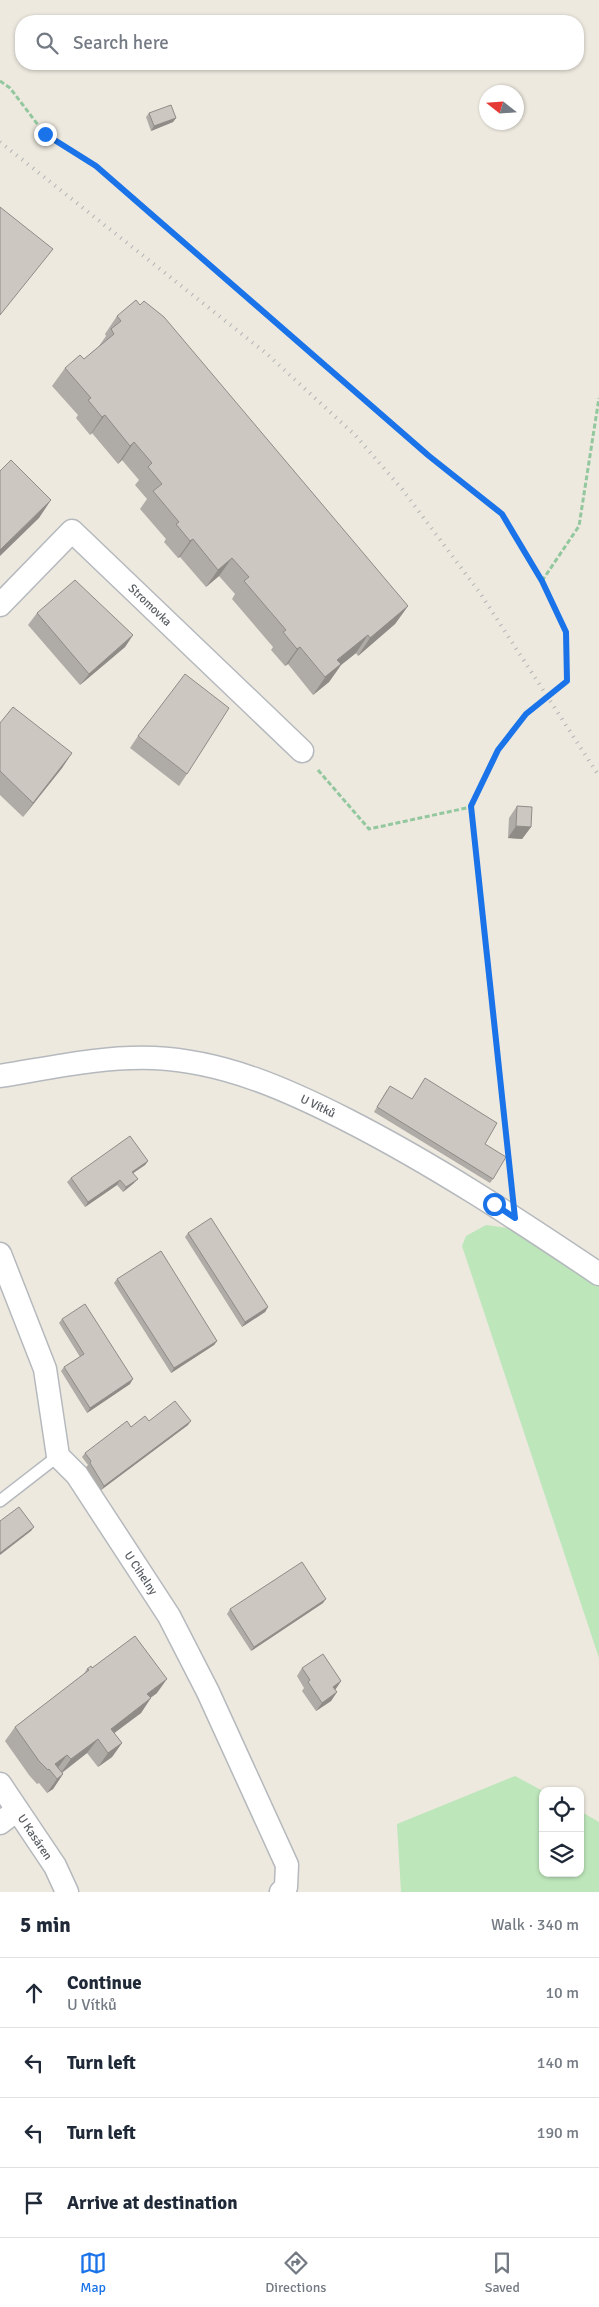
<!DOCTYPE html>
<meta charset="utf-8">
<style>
body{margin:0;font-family:Signika,sans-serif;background:#f2f2f3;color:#1f2937}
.controls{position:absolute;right:15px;bottom:15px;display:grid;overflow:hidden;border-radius:10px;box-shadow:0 1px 4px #0004}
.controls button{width:45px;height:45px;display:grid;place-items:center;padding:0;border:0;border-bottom:1px solid #e0e1e3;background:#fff;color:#1f2937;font:25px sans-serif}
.compass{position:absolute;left:479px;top:85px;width:45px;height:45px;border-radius:50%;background:#fff;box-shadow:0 1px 4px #0004;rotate:287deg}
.stop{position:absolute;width:15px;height:15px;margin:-11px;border:4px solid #1a73e8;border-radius:50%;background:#fff}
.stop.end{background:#1a73e8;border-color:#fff;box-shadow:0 1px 5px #0008}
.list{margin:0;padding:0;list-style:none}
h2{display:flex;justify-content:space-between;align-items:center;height:65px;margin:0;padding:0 20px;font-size:21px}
h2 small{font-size:16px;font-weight:400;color:#747a83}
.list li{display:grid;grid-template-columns:32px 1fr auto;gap:15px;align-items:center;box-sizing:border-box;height:70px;padding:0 20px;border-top:1px solid #e0e1e3}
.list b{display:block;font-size:19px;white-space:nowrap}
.list p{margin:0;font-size:16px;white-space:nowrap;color:#747a83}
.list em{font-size:16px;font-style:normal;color:#747a83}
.icon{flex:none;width:28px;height:28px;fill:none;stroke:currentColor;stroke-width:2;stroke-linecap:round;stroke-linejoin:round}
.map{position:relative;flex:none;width:599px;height:1892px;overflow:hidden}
.search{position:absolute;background:#fff;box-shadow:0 1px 4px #0004;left:15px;right:15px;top:15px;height:55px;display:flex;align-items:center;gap:12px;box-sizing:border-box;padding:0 18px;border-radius:20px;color:#747a83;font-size:19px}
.sheet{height:345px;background:#fff}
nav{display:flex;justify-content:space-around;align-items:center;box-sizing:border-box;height:70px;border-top:1px solid #e0e1e3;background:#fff;font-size:14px;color:#747a83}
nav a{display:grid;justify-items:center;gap:2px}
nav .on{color:#1a73e8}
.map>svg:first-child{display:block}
.green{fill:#bde6ba}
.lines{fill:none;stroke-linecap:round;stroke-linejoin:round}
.lane-casing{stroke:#b5b9bd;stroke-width:14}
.street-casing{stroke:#b5b9bd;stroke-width:25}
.path{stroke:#93c79e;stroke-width:3;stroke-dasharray:5 2.5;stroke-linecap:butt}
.lane{stroke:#fff;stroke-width:11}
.street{stroke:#fff;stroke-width:22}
.rail{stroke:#b2b3b3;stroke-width:4;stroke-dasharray:1 6;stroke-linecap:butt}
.wall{fill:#afaba6}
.shaded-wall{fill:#8f8b87}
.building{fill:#ccc7c1;stroke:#8f8b87}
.route{stroke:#1a73e8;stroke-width:6}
.labels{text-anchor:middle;stroke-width:4.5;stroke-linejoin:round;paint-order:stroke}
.street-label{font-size:12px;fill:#585d62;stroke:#fff}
</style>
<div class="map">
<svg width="599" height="1892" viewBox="0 0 599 1892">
<rect width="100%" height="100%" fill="#ede9df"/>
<!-- green -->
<g class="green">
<polygon points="486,1225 508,1228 599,1285 599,1658 462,1246 466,1236"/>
<polygon points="515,1776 543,1791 543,1873 580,1873 580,1811 599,1822 599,1892 401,1892 397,1824"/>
</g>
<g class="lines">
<!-- lane casing -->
<g class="lane-casing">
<polyline id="lane" points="0,1501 58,1456"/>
</g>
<!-- street casing -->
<g class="street-casing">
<g id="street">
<polyline points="0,605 72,531 302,751"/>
<path d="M0 1076C50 1068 102 1056 154 1058 223 1061 286 1089 347 1120 435 1165 517 1219 599 1274"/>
<polyline points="0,1254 45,1369 58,1456 77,1475 169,1616 208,1692 287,1865 286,1887 281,1892"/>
<polyline points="0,1784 55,1866 67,1892"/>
<polyline points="0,1823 17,1810"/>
</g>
</g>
<!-- path -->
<g class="path">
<polyline points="0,81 10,88 45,134 96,166 429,456 502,514 542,581 566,632 567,681 526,714 498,750 471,807 512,1186"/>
<polyline points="542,581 579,526 599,398"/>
<polyline points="318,770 369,829 471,807"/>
</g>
<!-- lane -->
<use href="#lane" class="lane"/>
<!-- street -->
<use href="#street" class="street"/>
<!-- rail -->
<polyline class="rail" points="0,142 267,354 355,435 402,489 480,593 599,776"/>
</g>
<!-- wall -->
<g class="wall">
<polygon points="149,113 176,118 173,122 151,131 146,117"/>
<polygon points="117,316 408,606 395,624 358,656 356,653 341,665 329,682 313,695 288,664 285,666 271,650 273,647 232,599 235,594 219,576 206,587 180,557 178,558 164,542 166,539 140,509 147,499 135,485 139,480 122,460 118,464 92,433 90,435 76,418 78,415 52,386 65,368 84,359 99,346 106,336 105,334"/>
<polygon points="37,613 133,635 125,647 80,685 28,625"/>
<polygon points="0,723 72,753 62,768 23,817 0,795"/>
<polygon points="138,736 187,774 179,786 130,748"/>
<polygon points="517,806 531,827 522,839 508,838 509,818"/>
<polygon points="387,1090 485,1144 493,1179 490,1183 374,1112"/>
<polygon points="148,1161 145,1165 133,1173 134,1183 123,1192 117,1185 85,1207 67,1182 71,1178"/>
<polygon points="188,1233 268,1307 265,1312 242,1327 185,1237"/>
<polygon points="117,1279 217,1341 214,1345 171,1373 114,1283"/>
<polygon points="62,1319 130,1384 87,1413 61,1371 64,1367 80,1357 59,1323"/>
<polygon points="149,1421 188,1425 101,1490 86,1467 88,1465 82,1457 85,1453 131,1427"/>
<polygon points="323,1603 251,1651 227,1614 230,1609"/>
<polygon points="92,1668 157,1693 150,1698 141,1713 114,1733 122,1743 112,1757 98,1767 87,1753 62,1773 63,1774 53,1789 47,1793 39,1783 37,1784 29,1775 5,1741 15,1727 83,1675 87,1669"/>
<polygon points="302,1668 341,1681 335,1690 337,1692 331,1701 316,1711 302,1691 304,1688 297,1676"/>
</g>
<!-- shaded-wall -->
<g class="shaded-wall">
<polygon points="176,118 173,122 151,131 154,126"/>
<polygon points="105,415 92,433 90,435 102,417"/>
<polygon points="134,442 122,460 118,464 130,446"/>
<polygon points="51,500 39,518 0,556 0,550"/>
<polygon points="193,539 180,557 178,558 190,541"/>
<polygon points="232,558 219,576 206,587 218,570"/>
<polygon points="408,606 395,624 358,656 370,638"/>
<polygon points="133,635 125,647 80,685 89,674"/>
<polygon points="368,635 356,653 341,665 329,682 313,695 337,660"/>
<polygon points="300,647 288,664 285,666 297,649"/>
<polygon points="72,753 62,768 23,817 33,803"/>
<polygon points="516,826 531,827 522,839 508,838"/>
<polygon points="148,1161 145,1165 129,1176 132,1172"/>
<polygon points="138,1179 134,1183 123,1192 126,1187"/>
<polygon points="120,1180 117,1185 85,1207 88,1202"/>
<polygon points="268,1307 265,1312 242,1327 245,1322"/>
<polygon points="217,1341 214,1345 171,1373 174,1368"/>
<polygon points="133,1379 130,1384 87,1413 90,1408"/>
<polygon points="191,1421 188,1425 101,1490 104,1486"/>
<polygon points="34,1527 31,1531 0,1555 0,1553"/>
<polygon points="326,1599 323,1603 251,1651 254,1647"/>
<polygon points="167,1679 157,1693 137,1708 147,1694"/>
<polygon points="341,1681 335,1690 333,1687"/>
<polygon points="337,1692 331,1701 316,1711 322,1703"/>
<polygon points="151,1698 141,1713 101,1743 111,1729"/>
<polygon points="98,1739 87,1753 60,1774 71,1759"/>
<polygon points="122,1743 112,1757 98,1767 108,1753"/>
<polygon points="67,1755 57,1769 55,1764"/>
<polygon points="63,1774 53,1789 47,1793 57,1779"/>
</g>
<!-- building -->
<g class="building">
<polygon points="171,105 176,118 154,126 149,113"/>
<polygon points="0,207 53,249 0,315"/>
<polygon points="136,300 140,305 144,301 164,317 408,606 370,638 368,635 337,660 341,664 325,677 300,647 297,649 283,632 286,630 244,581 249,577 232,558 218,570 193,539 190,541 176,524 179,522 153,491 162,484 148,467 152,463 134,442 130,446 105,415 102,417 88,400 91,398 65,368 80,355 84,359 114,334 111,329 121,321 117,316"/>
<polygon points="11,460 51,500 0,550 0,471"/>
<polygon points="75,580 133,635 89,674 37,613"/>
<polygon points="185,674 229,708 187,774 138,736"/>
<polygon points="13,707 72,753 33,803 0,771 0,723"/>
<polygon points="517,806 532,807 531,827 516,826"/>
<polygon points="425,1078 497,1123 485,1144 506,1157 493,1179 377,1107 390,1086 412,1099"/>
<polygon points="130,1136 148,1161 132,1172 138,1179 126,1187 120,1180 88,1202 71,1178"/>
<polygon points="211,1218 268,1307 245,1322 188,1233"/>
<polygon points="161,1251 217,1341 174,1368 117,1279"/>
<polygon points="85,1304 133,1379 90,1408 64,1367 84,1354 62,1319"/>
<polygon points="175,1401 191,1421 104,1486 90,1463 91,1461 85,1453 127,1421 131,1427 145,1416 149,1421"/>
<polygon points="19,1507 34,1527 0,1553 0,1521"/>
<polygon points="302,1562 326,1599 254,1647 230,1609"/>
<polygon points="135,1636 167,1679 147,1694 151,1698 111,1729 122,1743 108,1753 98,1739 71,1759 67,1755 55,1764 63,1774 57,1779 49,1769 48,1770 39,1761 15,1727 89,1670 87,1669 91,1666 92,1668"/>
<polygon points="323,1654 341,1681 333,1687 337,1692 322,1703 308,1682 310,1680 302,1668"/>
</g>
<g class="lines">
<!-- route -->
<polyline class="route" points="45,134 96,166 429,456 502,514 542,581 566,632 567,681 526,714 498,750 471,806 515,1218 494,1204"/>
</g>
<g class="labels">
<!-- street labels -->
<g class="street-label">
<text transform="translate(150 605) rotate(44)" y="4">Stromovka</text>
<text transform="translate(318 1106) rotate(26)" y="4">U Vítků</text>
<text transform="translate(141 1573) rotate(56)" y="4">U Cihelny</text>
<text transform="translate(35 1837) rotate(56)" y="4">U Kasáren</text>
</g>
</g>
</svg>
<div class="controls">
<button><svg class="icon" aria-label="locate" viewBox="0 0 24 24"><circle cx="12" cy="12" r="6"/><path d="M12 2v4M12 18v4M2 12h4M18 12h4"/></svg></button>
<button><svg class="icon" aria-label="layers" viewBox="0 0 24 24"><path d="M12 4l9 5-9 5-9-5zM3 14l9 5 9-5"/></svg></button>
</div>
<svg class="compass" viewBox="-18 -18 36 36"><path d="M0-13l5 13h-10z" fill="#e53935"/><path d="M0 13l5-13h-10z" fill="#747a83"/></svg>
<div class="stop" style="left:494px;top:1204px"></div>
<div class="stop end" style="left:45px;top:134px"></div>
<div class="search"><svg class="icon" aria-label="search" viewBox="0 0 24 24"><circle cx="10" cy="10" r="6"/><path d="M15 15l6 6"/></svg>Search here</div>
</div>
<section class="sheet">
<h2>5 min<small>Walk · 340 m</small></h2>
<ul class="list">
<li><svg class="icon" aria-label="ahead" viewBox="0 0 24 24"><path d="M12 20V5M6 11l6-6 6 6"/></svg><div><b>Continue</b><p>U Vítků</p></div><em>10 m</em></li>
<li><svg class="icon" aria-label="left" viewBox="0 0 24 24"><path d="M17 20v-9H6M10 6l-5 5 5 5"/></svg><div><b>Turn left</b></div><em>140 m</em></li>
<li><svg class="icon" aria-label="left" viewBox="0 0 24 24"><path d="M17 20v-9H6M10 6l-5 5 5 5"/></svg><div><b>Turn left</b></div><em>190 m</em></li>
<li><svg class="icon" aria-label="arrive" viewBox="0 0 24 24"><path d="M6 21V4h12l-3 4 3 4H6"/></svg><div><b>Arrive at destination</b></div></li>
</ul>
</section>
<nav>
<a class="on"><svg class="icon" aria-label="map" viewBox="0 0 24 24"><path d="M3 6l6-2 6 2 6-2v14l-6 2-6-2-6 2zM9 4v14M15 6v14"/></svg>Map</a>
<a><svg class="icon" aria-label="directions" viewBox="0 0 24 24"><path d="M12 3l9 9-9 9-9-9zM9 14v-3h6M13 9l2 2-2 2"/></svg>Directions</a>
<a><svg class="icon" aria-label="saved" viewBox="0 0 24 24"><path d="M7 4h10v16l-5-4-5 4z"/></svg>Saved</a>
</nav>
